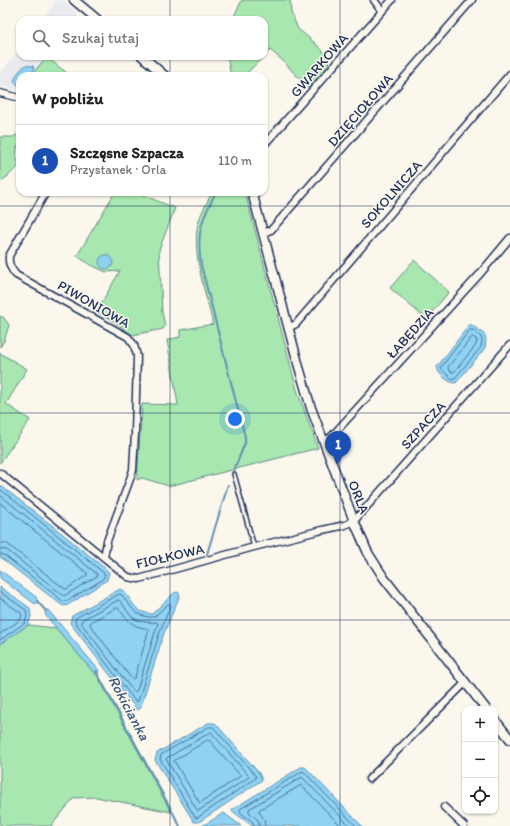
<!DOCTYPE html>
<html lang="pl">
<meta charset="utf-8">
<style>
body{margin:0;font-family:Itim,sans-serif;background:#f2f2f2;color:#222}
.controls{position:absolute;right:12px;bottom:12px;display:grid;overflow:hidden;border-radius:8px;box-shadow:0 1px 3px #0004}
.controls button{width:36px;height:36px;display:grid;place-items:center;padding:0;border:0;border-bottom:1px solid #e0e0e0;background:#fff;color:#222;font:20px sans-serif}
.you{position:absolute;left:235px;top:419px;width:14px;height:14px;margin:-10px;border:3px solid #fff;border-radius:50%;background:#1a73e8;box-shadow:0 0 0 6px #1a73e833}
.badge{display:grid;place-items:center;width:26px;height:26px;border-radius:50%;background:#d1495b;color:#fff;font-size:13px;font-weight:700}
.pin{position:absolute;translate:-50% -33px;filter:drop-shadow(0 1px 2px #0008)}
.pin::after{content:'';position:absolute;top:21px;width:14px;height:12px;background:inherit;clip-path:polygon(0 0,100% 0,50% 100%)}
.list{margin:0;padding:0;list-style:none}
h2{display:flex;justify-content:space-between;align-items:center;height:52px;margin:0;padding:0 16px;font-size:17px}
h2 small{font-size:13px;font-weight:400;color:#767676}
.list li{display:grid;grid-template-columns:26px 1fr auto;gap:12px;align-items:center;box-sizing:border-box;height:72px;padding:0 16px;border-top:1px solid #e0e0e0}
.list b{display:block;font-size:15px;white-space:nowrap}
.list p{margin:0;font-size:13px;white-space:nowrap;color:#767676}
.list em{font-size:13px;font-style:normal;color:#767676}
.icon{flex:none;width:22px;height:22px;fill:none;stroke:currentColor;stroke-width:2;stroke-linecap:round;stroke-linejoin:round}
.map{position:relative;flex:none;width:510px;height:826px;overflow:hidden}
.search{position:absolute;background:#fff;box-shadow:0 1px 3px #0004;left:16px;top:16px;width:252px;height:44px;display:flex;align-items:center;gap:10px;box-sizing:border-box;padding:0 14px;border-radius:12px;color:#767676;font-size:15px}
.panel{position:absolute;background:#fff;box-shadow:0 1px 3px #0004;left:16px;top:72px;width:252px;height:124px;border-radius:12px}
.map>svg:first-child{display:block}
.built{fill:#eaeaf1}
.green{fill:#a8e7af;stroke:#628b86}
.water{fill:#8fd2f1;stroke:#6191b6}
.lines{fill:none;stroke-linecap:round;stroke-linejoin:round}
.shore{stroke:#497099;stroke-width:1}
.stream{stroke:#6191b6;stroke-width:2}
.service-casing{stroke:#1b2f5e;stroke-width:6}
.minor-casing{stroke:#1b2f5e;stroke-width:9}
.tertiary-casing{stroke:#1b2f5e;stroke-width:11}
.service{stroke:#fbf7ec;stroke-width:3}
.minor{stroke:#fbf7ec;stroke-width:6}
.tertiary{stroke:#fbf7ec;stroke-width:8}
.grid{fill:none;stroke:#1b2f5e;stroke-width:1;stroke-opacity:0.55}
.labels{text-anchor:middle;stroke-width:3;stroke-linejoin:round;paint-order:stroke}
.street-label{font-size:14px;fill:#1b2f5e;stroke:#fbf7ec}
.water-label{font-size:15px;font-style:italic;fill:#385883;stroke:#fbf7ec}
</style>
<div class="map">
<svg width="510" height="826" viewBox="0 0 510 826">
<rect width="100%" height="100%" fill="#fbf7ec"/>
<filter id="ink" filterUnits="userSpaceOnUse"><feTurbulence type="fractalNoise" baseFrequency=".025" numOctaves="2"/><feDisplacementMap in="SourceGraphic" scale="8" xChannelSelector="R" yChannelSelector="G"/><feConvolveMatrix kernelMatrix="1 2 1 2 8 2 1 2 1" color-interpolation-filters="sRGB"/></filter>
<g filter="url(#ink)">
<!-- built -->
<g class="built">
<polygon points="57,0 63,0 79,14 74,20 42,20"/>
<polygon points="20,48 20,56 47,56 31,76 20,76 20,91 0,86 0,73"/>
</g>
<!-- green -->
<g class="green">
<polygon points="242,0 290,0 291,12 298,29 315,43 328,56 329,70 310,90 282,60 270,50 247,73 238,76 231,76 227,56 264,56 264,20 234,20 235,14"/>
<polygon points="46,57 71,76 31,76"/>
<polygon points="20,133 20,146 17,147 16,157 20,165 7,177 0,182 0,137 13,137"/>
<polygon points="115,192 135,192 175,208 159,250 162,312 165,326 163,329 132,335 111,319 96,312 120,271 106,272 89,264 77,256"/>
<path d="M212 192H245L297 390 318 448 169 486 142 478 137 480 142 404 178 405 167 340 180 337V330L213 324C206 294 190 250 199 220 202 211 208 201 212 192Z"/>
<polygon points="414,260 449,292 426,319 390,288"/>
<polygon points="0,316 4,318 9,325 4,341 0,347"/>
<polygon points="0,353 27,369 6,404 30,420 0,463"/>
<polygon points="28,625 56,628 94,673 98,677 171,812 96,797 74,798 51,826 0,826 0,644"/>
</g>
<!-- water -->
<g class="water">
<path d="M26 65 33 66C35 69 33 73 30 76H20V84H16L14 81C16 75 20 69 26 65Z"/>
<circle cx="106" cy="262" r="7"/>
<path d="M469 325H472L485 335 486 339 485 348 456 383C449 383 438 375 437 367Z"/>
<polygon points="0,485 54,527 107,570 109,573 107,580 68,605 64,606 60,604 0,557"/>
<polygon points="0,570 36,597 38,602 35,604 31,601 0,578"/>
<polygon points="0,587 30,608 31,617 28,625 0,644"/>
<path d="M120 589C129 593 131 605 139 610 143 613 148 613 152 614L174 593 178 592 180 595 164 633 140 709 137 710 70 623 72 616Z"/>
<polygon points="46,610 48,610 98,669 99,672 96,674 94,673 46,616 45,612"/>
<polygon points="208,723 215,723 259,773 262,780 199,822 194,822 155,760 157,753"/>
<polygon points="301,767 305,767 362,826 252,826 231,810"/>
<polygon points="224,813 241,826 202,826"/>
</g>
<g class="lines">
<!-- shore -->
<g class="shore">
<polygon points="470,330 473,330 481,337 482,340 481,347 455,378 452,379 442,370 441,368"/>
<polygon points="473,337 477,340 476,345 454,372 452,372 448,369 448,367 471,338"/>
<polyline points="0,489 104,573 105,575 102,580 67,601 64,602 4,555 0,554"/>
<polyline points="0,495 97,574 97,576 64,596 7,550 0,549"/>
<polyline points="0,503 87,573 87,575 67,589 65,589 10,546 6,543 0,543"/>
<polyline points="0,592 26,610 27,616 25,623 0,640"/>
<path d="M120 594 122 595C131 607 136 618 154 617L168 604H170L171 605 160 631 140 695 138 701 137 702 135 701 75 622 76 618Z"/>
<polyline points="0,598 21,613 22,616 20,620 0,634"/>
<path d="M119 600C124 604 126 611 131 616 137 622 149 623 156 622L158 623 137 690 135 692 133 691 81 623 82 620Z"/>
<path d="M117 608 119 609C125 617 129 623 139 627 143 628 146 628 149 629L135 677 133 679 131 678 90 625 91 622Z"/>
<polygon points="209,727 213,727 255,775 256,778 197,818 195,817 160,759 161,755"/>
<polygon points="211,732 248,775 249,777 198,811 197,810 166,759 167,758 209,733"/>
<polygon points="208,740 210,741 240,775 239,777 200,803 199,802 174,761 175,760"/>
<polyline points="254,826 253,822 240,812 240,809 303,771 356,826"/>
<polyline points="259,826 259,822 257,819 249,812 249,809 302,777 350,826"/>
<polyline points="265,826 264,819 259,812 259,810 301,785 341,826"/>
</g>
<!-- stream -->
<g class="stream">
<path d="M216 192C211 202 205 213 202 224 198 237 199 251 201 265L245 437V443L234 470"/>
<polyline points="207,554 228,485"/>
<polyline points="37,601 46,611"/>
<polyline points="96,671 180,826"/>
</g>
<!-- service casing -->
<g class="service-casing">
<polyline id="service" points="234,474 254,547"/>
</g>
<!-- minor casing -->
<g class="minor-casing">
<g id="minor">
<polyline points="374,0 382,11"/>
<polyline points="0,93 20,98"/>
<polyline points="264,145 392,0"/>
<path d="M46 192 9 256C8 264 11 269 16 275L128 337 134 345 137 356 135 433 133 470 129 482 107 541 104 557"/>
<polyline points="263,233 271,230 472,0"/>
<polyline points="288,328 296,324 510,74"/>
<polyline points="324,441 331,437 479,275 510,238"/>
<polyline points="0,473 128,577 139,579 254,547 318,531 345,525 354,521 510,345"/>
<polyline points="369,779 466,682"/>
<polyline points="444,807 464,826"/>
</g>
</g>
<!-- tertiary casing -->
<g class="tertiary-casing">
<g id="tertiary">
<polyline points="74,0 98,20"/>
<polyline points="142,56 165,76"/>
<polyline points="252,192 299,367 311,408 354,521 368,553 384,578 486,709"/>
<polyline points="495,720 510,739"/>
</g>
</g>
<!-- service -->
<use href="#service" class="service"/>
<!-- minor -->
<use href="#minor" class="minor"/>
<!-- tertiary -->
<use href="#tertiary" class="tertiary"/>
</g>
</g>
<!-- grid -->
<path class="grid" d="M170 0V20M340 0V826M170 56V76M170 192V826M0 206H510M0 413H510M0 620H510"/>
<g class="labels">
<!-- street labels -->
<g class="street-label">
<text transform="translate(319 65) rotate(-49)" y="5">GWARKOWA</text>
<text transform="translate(360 110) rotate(-49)" y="5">DZIĘCIOŁOWA</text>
<text transform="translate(391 194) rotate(-49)" y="5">SOKOLNICZA</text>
<text transform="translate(94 304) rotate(30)" y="5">PIWONIOWA</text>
<text transform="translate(410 333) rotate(-48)" y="5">ŁABĘDZIA</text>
<text transform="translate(423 425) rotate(-48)" y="5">SZPACZA</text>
<text transform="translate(359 497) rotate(68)" y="5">ORLA</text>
<text transform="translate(170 556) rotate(-13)" y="5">FIOŁKOWA</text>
</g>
<!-- water labels -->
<g class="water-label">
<text transform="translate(129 708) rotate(62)" y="5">Rokicianka</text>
</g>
</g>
</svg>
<div class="controls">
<button>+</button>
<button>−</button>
<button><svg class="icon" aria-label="locate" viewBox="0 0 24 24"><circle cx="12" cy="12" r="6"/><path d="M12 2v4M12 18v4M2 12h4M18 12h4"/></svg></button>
</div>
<div class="you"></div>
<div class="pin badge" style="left:338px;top:464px;background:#1a4fb4">1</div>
<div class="search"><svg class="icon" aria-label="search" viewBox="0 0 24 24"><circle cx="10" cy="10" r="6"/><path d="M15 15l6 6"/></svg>Szukaj tutaj</div>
<section class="panel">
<h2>W pobliżu<small></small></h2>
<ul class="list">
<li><span class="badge" style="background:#1a4fb4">1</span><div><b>Szczęsne Szpacza</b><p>Przystanek · Orla</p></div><em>110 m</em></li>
</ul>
</section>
</div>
